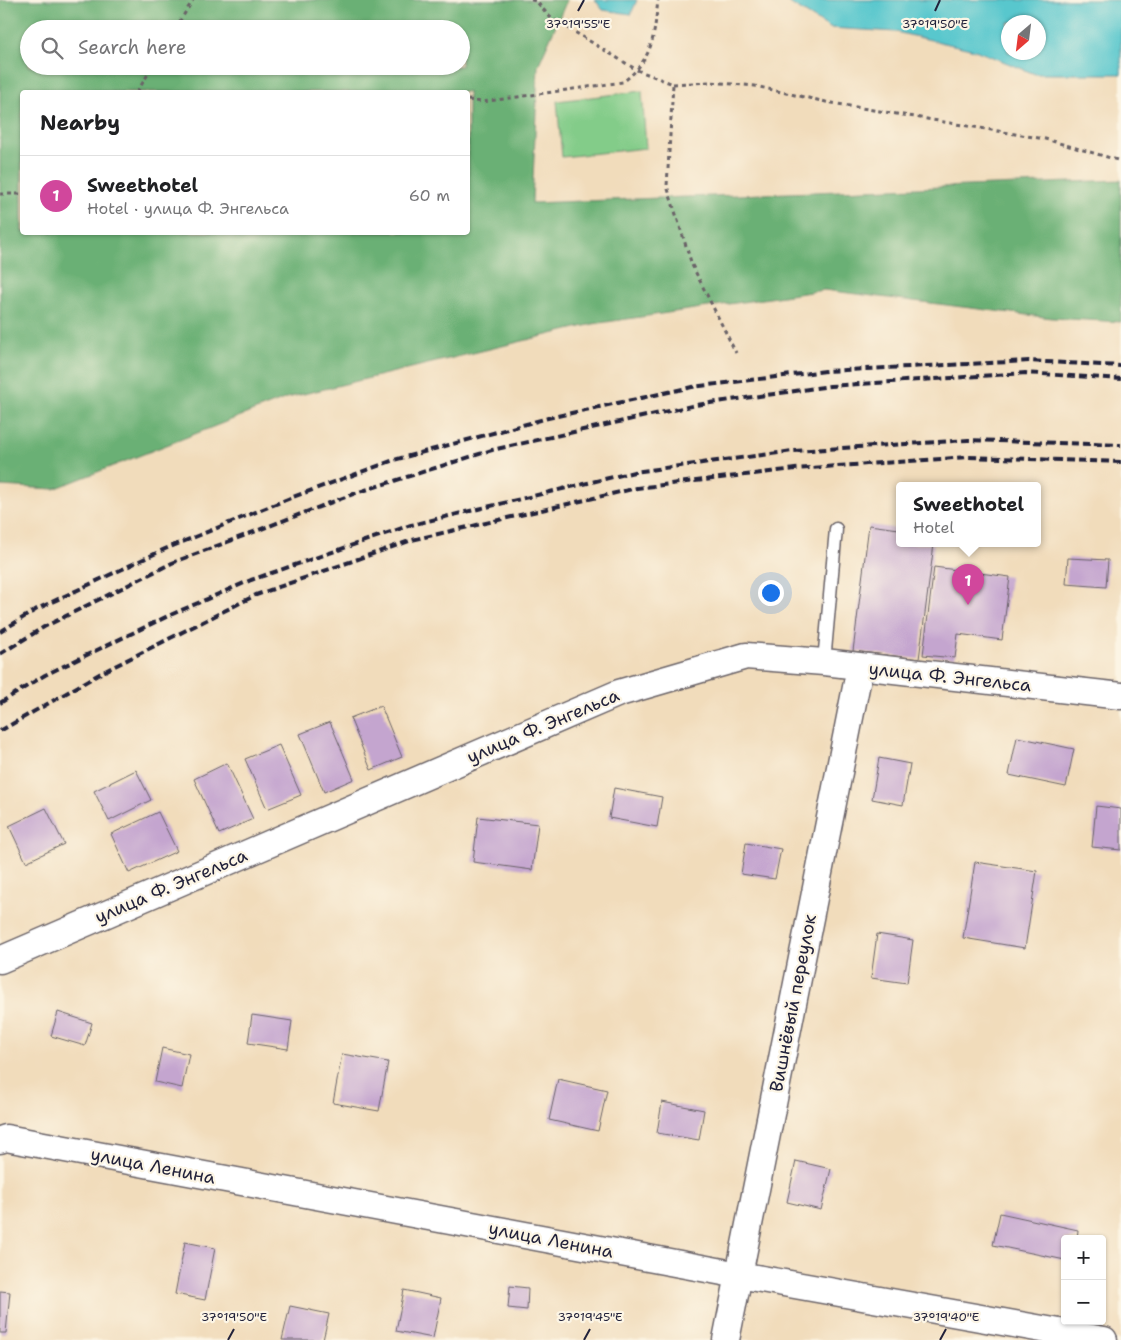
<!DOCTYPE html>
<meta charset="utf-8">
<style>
body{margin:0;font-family:"Shantell Sans",sans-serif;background:#f6f6f6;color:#202124}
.controls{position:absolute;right:15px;bottom:15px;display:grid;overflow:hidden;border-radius:5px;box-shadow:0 1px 4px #0004}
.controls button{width:45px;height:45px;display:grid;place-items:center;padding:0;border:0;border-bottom:1px solid #e0e0e0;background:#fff;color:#202124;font:25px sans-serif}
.compass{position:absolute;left:1001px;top:15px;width:45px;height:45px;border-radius:50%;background:#fff;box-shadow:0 1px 4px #0004;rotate:208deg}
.you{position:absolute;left:770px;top:592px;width:18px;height:18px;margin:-12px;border:4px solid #fff;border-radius:50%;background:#1a73e8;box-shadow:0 0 0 8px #1a73e833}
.badge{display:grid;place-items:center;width:32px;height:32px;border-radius:50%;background:#c8321e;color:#fff;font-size:16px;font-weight:700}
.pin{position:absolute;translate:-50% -41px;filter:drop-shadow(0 1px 2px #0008)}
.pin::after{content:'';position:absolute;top:26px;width:18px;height:15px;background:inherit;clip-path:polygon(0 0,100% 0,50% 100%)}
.popup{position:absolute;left:896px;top:482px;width:145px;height:65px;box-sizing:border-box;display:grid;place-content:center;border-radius:5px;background:#fff;filter:drop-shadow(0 1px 4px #0005);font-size:16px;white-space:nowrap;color:#757577}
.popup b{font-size:19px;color:#202124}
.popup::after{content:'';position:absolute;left:50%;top:100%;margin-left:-10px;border:10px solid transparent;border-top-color:#fff}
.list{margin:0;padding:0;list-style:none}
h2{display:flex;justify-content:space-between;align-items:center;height:65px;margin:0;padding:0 20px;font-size:21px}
h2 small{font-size:16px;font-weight:400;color:#757577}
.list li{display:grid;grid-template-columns:32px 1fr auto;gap:15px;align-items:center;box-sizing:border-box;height:80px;padding:0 20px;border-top:1px solid #e0e0e0}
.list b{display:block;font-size:19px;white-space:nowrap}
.list p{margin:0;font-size:16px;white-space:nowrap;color:#757577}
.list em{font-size:16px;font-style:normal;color:#757577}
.icon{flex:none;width:28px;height:28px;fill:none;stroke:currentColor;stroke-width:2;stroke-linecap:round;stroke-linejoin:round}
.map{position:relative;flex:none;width:1121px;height:1340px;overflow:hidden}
.search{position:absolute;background:#fff;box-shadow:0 1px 4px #0004;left:20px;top:20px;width:450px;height:55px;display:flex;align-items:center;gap:12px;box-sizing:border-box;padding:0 18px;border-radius:28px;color:#757577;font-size:19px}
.panel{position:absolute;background:#fff;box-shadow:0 1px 4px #0004;left:20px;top:90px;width:450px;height:145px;border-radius:5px}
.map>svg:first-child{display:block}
.green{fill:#83cc89;stroke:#527762}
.forest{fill:#6ab075;stroke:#466958;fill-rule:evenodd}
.water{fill:#59c7cd;stroke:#3e7484;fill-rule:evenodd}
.building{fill:#c4a5cf}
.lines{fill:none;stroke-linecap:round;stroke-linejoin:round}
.lane-casing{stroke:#6a6368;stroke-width:15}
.street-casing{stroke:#6a6368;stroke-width:29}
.path{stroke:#6a6368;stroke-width:3;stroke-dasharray:4 4;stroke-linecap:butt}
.lane{stroke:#fff;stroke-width:12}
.street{stroke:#fff;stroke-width:26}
.rail{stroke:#22223b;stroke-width:4;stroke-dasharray:8 4;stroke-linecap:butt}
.ticks{fill:none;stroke:#22223b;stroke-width:2}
.labels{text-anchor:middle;stroke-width:4.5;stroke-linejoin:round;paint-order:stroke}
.street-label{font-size:18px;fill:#22223b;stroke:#fcf5e5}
.ticks-label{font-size:12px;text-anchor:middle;fill:#22223b;stroke:#fcf5e5;stroke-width:4.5;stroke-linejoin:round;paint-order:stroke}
</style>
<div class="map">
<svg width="1121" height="1340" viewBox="0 0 1121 1340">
<rect width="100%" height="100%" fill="#fcf5e5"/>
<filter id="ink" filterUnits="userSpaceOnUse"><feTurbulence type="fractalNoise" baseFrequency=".02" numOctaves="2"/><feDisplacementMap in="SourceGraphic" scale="10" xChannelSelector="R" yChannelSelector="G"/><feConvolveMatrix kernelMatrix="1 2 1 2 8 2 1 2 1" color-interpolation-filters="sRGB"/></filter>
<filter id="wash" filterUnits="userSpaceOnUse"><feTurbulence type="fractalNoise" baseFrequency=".0096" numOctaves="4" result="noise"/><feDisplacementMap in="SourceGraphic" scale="20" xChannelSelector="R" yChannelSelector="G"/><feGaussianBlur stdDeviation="1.12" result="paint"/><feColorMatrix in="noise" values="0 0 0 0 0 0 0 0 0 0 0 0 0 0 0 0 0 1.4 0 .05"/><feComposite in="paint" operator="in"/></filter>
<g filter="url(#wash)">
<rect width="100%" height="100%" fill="#f1dcbb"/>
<!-- green -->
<polygon class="green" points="642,91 646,148 562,157 557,101"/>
<!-- forest -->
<path class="forest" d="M0 0H567L538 66 532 203 1121 180V322L1052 318 824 290 593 324 287 398 54 489 0 486ZM29 29H461V66H29ZM22 92H468V232H22Z"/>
<!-- water -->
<g class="water">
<polygon points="595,0 637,0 631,14 603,10"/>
<path d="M761 0H1121V74H1035L975 50 896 32 830 28 786 1ZM1008 22H1038V52H1008Z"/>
</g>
<g id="blocks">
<!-- building -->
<g class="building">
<polygon points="869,525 899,529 899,544 934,544 919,659 853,651"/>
<polygon points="1068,558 1108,560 1106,587 1066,584"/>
<polygon points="934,567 1010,577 1002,640 958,634 955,658 923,655"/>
<polygon points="381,706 402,757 371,770 350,718"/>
<polygon points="330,722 354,779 324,792 300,734"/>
<polygon points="1017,737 1074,749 1066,787 1009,775"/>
<polygon points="279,745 301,795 267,809 245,759"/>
<polygon points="879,758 910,764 903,805 872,799"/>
<polygon points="227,763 253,819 219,834 194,779"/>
<polygon points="136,770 151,800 109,821 94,791"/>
<polygon points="614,788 662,797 657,827 609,818"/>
<polygon points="1096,806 1121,809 1121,850 1092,847"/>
<polygon points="46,808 64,844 26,862 9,826"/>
<polygon points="158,812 177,851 129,873 111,834"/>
<polygon points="478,817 538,824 532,870 473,862"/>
<polygon points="746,843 781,849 775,879 741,874"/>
<polygon points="975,862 1037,871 1025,948 963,938"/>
<polygon points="877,934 913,940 907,983 871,978"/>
<polygon points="58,1012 92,1023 85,1046 51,1036"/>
<polygon points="252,1015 292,1021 288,1049 248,1043"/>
<polygon points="162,1048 189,1054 182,1088 155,1082"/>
<polygon points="342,1054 388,1062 379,1111 333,1103"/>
<polygon points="558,1079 607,1090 598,1131 549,1120"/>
<polygon points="662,1102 704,1110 699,1140 657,1133"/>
<polygon points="796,1161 831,1169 821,1210 787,1202"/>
<polygon points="1000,1213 1078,1230 1077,1239 1065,1239 1065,1260 993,1245"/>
<polygon points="185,1242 215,1248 205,1300 175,1294"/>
<polygon points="510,1286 528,1288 527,1310 508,1308"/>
<polygon points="404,1290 441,1298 433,1338 396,1331"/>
<polygon points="0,1291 10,1292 6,1333 0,1333"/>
<polygon points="290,1306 329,1314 323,1340 282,1340"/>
</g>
</g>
</g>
<g filter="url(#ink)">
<use href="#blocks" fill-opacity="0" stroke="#6a6368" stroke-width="1"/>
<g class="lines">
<!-- lane casing -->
<g class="lane-casing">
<polyline id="lane" points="824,662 836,529"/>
</g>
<!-- street casing -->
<g class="street-casing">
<g id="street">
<polyline points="0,960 619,693 746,656 824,662 1121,696"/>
<polyline points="0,1140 6,1138 739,1275 1104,1340"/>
<polyline points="726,1340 860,667"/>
</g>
</g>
<!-- path -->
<g class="path">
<polyline points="531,0 536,1 550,17 637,70 673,84 667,186 692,265 736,353"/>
<polyline points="175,29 193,0"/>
<polyline points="673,84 710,82 755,86 826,102 1045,139 1121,161"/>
<polyline points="137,92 153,66"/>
<path d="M468 100 482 102 623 82C654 58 654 36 658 0"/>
<polyline points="0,194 22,194"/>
</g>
<!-- lane -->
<use href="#lane" class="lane"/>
<!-- street -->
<use href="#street" class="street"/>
<!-- rail -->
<g class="rail">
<polyline points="0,632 37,609 165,549 293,497 394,460 548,418 692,387 826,371 1029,361 1121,366"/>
<polyline points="0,654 44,627 172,563 356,493 492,450 696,405 830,386 1025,373 1121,379"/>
<polyline points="0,703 45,675 168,616 251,580 411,525 634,472 793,451 968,440 1121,445"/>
<polyline points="0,731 103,672 256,595 412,540 637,488 795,469 969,457 1121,462"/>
</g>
</g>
</g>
<!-- ticks -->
<path class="ticks" d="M578 11 584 0M935 11 940 0M228 1340 234 1329M584 1340 590 1329M940 1340 946 1329"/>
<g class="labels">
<!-- street labels -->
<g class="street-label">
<text transform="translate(950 677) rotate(6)" y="6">улица Ф. Энгельса</text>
<text transform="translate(543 726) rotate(-23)" y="6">улица Ф. Энгельса</text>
<text transform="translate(171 886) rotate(-23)" y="6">улица Ф. Энгельса</text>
<text transform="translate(793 1003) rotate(-79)" y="6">Вишнёвый переулок</text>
<text transform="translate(153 1166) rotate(11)" y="6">улица Ленина</text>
<text transform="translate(551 1240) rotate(11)" y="6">улица Ленина</text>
</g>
</g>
<g class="ticks-label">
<text x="578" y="28">37°19'55"E</text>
<text x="935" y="28">37°19'50"E</text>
<text x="234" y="1321">37°19'50"E</text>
<text x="590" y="1321">37°19'45"E</text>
<text x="946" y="1321">37°19'40"E</text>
</g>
</svg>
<div class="controls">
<button>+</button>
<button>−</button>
</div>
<svg class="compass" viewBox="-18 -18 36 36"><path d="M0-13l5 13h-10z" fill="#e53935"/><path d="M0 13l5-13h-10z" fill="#757577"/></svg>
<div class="you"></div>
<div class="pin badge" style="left:968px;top:605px;background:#d1479c">1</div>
<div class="popup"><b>Sweethotel</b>Hotel</div>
<div class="search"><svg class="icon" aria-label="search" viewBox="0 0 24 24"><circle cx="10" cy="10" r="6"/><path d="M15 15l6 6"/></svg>Search here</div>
<section class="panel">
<h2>Nearby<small></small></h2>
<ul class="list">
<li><span class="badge" style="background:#d1479c">1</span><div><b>Sweethotel</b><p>Hotel · улица Ф. Энгельса</p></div><em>60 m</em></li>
</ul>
</section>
</div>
